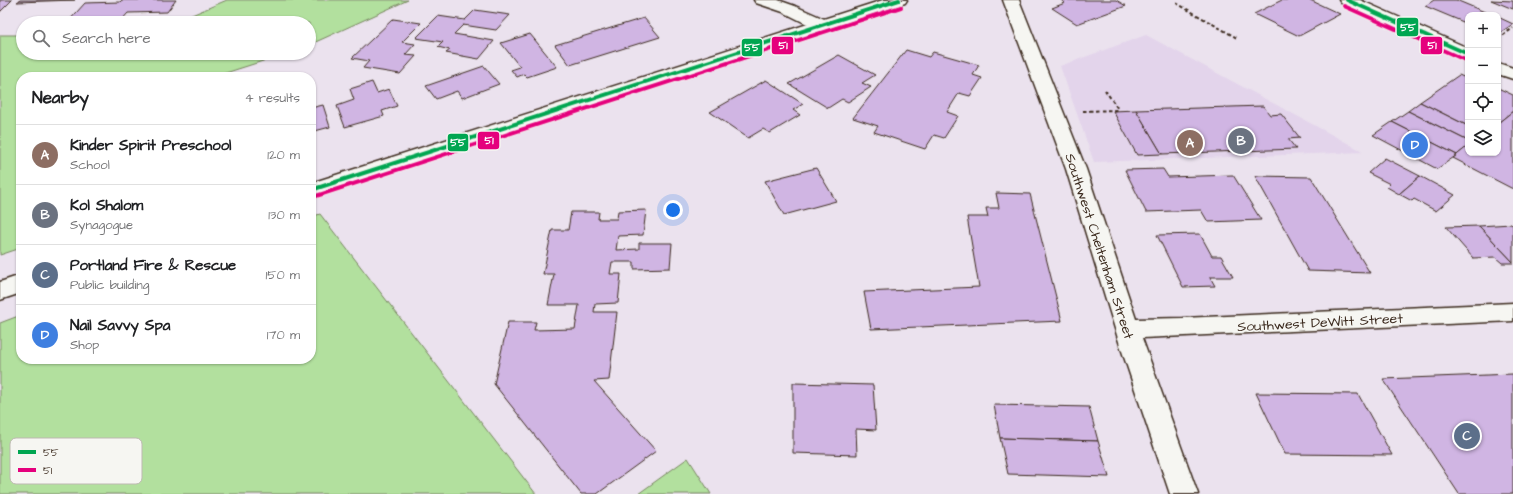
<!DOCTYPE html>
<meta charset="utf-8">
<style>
body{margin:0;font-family:"Architects Daughter",sans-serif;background:#f6f6f6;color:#202124}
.controls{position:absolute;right:12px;top:12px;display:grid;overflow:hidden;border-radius:8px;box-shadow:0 1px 3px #0004}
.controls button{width:36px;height:36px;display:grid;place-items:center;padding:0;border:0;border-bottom:1px solid #e0e0e0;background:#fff;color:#202124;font:20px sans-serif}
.you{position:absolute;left:673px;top:210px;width:14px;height:14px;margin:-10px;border:3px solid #fff;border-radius:50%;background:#1a73e8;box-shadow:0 0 0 6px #1a73e833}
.badge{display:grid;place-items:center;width:26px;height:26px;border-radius:50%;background:#7c3aed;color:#fff;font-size:13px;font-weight:700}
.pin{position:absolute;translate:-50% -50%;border:2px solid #fff;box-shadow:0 1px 4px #0006}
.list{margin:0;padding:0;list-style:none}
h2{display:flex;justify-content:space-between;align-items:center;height:52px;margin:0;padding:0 16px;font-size:17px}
h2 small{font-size:13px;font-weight:400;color:#757577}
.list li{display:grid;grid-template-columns:26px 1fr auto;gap:12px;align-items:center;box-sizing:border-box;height:60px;padding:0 16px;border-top:1px solid #e0e0e0}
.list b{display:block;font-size:15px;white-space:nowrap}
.list p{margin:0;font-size:13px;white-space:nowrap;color:#757577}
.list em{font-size:13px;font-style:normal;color:#757577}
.icon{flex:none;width:22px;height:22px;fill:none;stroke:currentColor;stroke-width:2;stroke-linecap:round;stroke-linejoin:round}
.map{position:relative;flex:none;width:1513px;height:494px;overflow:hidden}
.search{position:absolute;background:#fff;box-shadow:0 1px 3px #0004;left:16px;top:16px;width:300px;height:44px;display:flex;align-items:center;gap:10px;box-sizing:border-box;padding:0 14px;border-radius:22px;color:#757577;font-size:15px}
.panel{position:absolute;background:#fff;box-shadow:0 1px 3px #0004;left:16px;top:72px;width:300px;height:292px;border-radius:16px}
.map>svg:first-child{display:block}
.built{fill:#e3d4eb}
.green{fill:#b2e09e;stroke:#76855e}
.building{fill:#d0b5e3;stroke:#3b2a1e}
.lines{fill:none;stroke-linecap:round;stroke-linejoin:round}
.minor-casing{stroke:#3b2a1e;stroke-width:3}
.tertiary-casing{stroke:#3b2a1e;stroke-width:3}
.primary-casing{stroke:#3b2a1e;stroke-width:3}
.path{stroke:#3b2a1e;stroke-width:2;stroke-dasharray:3.5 2.5;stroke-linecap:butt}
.minor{fill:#f6f6f2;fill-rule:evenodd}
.tertiary{fill:#f6f6f2;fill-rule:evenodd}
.primary{fill:#f6f6f2;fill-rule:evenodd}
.bus-1-casing{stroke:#f6f6f2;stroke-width:6}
.bus-2-casing{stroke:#f6f6f2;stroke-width:6}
.bus-1{stroke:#00a651;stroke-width:4}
.bus-2{stroke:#e5007d;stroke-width:4}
.labels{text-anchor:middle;stroke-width:3;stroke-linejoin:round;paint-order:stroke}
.street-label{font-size:14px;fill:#3b2a1e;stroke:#f6f6f2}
.key{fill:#f6f6f2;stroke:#beb9b2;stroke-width:1}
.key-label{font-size:11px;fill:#3b2a1e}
.line-badge{stroke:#f6f6f2;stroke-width:1.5}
.badge-label{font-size:11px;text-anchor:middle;font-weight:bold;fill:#fff}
</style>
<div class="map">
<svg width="1513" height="494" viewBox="0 0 1513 494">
<rect width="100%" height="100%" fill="#ebe2ee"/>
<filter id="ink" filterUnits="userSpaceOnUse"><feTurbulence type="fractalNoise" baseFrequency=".025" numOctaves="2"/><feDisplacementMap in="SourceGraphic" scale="8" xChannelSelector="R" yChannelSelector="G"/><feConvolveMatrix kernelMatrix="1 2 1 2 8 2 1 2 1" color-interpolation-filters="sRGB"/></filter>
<g filter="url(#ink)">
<!-- built -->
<polygon class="built" points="1146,35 1364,152 1094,162 1060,66"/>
<!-- green -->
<g class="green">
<polygon points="227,0 408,0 309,45 309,23 173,23"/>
<polygon points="0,35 23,35 23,53 288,53 213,77 21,77 21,248 0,255"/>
<polygon points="320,214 536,494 0,494 0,323 21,315 21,359 311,359 311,217"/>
<polygon points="688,458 711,494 638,494"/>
</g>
<!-- building -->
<g class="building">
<polygon points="0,0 12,0 0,12"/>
<polygon points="20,0 75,0 17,2"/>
<polygon points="122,0 176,0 167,12 128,13 119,23 67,23 85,3 120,2"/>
<polygon points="1061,0 1116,0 1126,6 1077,24 1052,8 1065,3"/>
<polygon points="1282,0 1310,0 1340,14 1299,36 1254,14"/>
<polygon points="1434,0 1456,0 1492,15 1468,15 1468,24 1425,6"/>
<polygon points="1491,0 1513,1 1513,9"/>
<polygon points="475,10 510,15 496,30 463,25 454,34 494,41 479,59 446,53 450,50 438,47 443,42 416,38 438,16 465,20"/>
<polygon points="1498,17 1513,24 1498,34"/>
<polygon points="644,18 660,37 570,65 555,45"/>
<polygon points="393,19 421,23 402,42 415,44 405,55 416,56 400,74 363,68 369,61 352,58"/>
<polygon points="530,34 557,67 527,77 524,74 517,77 511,70 520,67 501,43"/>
<polygon points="906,50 929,57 933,52 979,65 973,75 982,78 970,96 959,93 947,112 958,116 944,138 934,135 925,149 874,132 878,126 853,118"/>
<polygon points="839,55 875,75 862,83 871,87 848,102 842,99 828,108 789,84"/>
<polygon points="484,66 499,84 462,98 457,91 436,99 426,86"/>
<polygon points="1459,75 1468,79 1468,126 1420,102"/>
<polygon points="766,80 803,104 793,110 800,115 770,133 763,129 748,138 710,112"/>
<polygon points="372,82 377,93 389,89 397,106 382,111 384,116 345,127 337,106 354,100 350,89"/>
<polygon points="1498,88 1513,95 1513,111 1498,123"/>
<polygon points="1420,102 1468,126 1468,141 1408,111"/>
<polygon points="323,105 330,127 311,132 311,108"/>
<polygon points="1263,106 1270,115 1281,114 1300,138 1288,139 1296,149 1162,154 1136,110"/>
<polygon points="1136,110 1162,154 1137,155 1113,111"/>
<polygon points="1408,111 1468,141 1468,146 1457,155 1392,122"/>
<polygon points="1513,111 1513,189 1453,158 1468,146 1468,153 1498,153 1498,123"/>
<polygon points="1392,122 1457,155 1437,169 1373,135"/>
<polygon points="1385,158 1420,176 1399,194 1387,187 1390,184 1368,173"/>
<polygon points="816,168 836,201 784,215 765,181"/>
<polygon points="1163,169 1168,177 1233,175 1261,220 1208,222 1201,210 1146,212 1125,170"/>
<polygon points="1255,176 1311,177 1370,273 1308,271"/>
<polygon points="1420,176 1455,195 1436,211 1414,199 1412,201 1399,194"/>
<polygon points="996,193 1030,194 1062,321 871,329 864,292 979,287 967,217 988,217 986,208 999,208"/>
<polygon points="646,210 643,235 618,236 616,250 639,249 639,243 672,243 670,268 634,269 634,262 612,262 610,274 621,274 618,303 595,304 594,312 617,312 609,380 594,381 656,451 597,494 581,494 494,384 508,322 536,322 534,330 575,329 579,305 548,305 554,274 543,274 552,230 568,230 571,212 599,212 598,219 617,219 618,211"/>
<polygon points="1511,224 1513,226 1513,262 1479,226"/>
<polygon points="1479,226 1513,262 1513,263 1502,263 1495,257 1473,258 1446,227"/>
<polygon points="1200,234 1212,256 1221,256 1233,277 1210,277 1215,286 1183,287 1157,235"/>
<polygon points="1513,374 1513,494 1459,494 1383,379"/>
<polygon points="793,383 873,385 876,430 856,429 857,455 793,453"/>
<polygon points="1256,393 1358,394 1392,455 1285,454"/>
<polygon points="994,405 1089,407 1098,441 1000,438"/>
<polygon points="1000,438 1098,441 1109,477 1008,474"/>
</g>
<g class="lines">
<!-- minor casing -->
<g class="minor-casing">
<g id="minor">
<polygon points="754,0 778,0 795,6 829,21 831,25 829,29 823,30 817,29 783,12 756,3"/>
<polygon points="1003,0 1019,0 1086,169 1136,319 1183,318 1513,303 1513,321 1142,338 1198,494 1170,494 1120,345 1066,169"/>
</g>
</g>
<!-- tertiary casing -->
<g class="tertiary-casing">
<g id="tertiary">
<polygon points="1339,0 1360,0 1468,48 1468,59 1341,3"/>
<polygon points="1498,63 1513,68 1513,79 1498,74"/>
</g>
</g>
<!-- primary casing -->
<g class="primary-casing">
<g id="primary">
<polygon points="883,0 907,0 905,3 311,197 311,183"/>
<polygon points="21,275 21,293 0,300 0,282"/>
</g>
</g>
<!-- path -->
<g class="path">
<polyline points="1176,3 1237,38"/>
<polyline points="1498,39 1513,28"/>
<polyline points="1105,90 1118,109"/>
<polyline points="1083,111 1118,110"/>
</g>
<!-- minor -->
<use href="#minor" class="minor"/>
<!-- tertiary -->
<use href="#tertiary" class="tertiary"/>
<!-- primary -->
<use href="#primary" class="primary"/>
<!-- bus-1 casing -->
<g class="bus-1-casing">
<g id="bus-1">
<polyline points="1347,0 1468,54"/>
<polyline points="311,190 899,0"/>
</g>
</g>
<!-- bus-2 casing -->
<g class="bus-2-casing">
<g id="bus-2">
<polyline points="1344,6 1465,60"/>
<polyline points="313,197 901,7"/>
</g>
</g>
<!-- bus-1 -->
<use href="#bus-1" class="bus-1"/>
<!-- bus-2 -->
<use href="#bus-2" class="bus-2"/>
</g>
</g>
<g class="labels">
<!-- street labels -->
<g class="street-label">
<text transform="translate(1100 246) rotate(72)" y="5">Southwest Cheltenham Street</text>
<text transform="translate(1320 322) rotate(-3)" y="5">Southwest DeWitt Street</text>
</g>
</g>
<!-- legend -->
<rect x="10" y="438" width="132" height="46" rx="6" class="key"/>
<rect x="18" y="450" width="18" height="4" fill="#00a651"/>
<rect x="18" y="468" width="18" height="4" fill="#e5007d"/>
<g class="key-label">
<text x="43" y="456">55</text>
<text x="43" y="474">51</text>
</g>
<g class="line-badge">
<rect x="1396" y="17" width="23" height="20" rx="4" fill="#00a651"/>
<rect x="1420" y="36" width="23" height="19" rx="4" fill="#e5007d"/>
<rect x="771" y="36" width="23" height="19" rx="4" fill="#e5007d"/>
<rect x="741" y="38" width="22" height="19" rx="4" fill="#00a651"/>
<rect x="477" y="131" width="23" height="19" rx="4" fill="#e5007d"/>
<rect x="447" y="133" width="22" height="19" rx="4" fill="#00a651"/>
</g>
<g class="badge-label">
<text x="1408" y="31">55</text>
<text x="1432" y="49">51</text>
<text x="783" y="49">51</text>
<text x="752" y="51">55</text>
<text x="489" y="144">51</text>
<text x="458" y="146">55</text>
</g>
</svg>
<div class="controls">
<button>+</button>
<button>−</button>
<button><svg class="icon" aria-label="locate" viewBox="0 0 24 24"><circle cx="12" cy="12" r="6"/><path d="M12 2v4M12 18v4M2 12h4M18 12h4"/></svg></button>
<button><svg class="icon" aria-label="layers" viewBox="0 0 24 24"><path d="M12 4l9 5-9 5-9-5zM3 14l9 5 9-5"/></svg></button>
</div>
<div class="you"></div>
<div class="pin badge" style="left:1190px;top:143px;background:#8d6e63">A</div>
<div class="pin badge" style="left:1241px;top:141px;background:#6b7280">B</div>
<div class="pin badge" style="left:1467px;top:436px;background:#5c6f8a">C</div>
<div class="pin badge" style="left:1415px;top:145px;background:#3f7fe0">D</div>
<div class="search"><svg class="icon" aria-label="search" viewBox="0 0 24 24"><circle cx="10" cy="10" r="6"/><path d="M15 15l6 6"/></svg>Search here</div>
<section class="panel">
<h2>Nearby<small>4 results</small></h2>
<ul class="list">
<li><span class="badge" style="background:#8d6e63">A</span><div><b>Kinder Spirit Preschool</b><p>School</p></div><em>120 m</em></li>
<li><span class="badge" style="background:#6b7280">B</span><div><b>Kol Shalom</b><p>Synagogue</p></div><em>130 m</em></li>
<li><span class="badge" style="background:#5c6f8a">C</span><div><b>Portland Fire &amp; Rescue</b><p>Public building</p></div><em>150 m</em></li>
<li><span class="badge" style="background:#3f7fe0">D</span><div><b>Nail Savvy Spa</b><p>Shop</p></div><em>170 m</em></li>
</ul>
</section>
</div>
